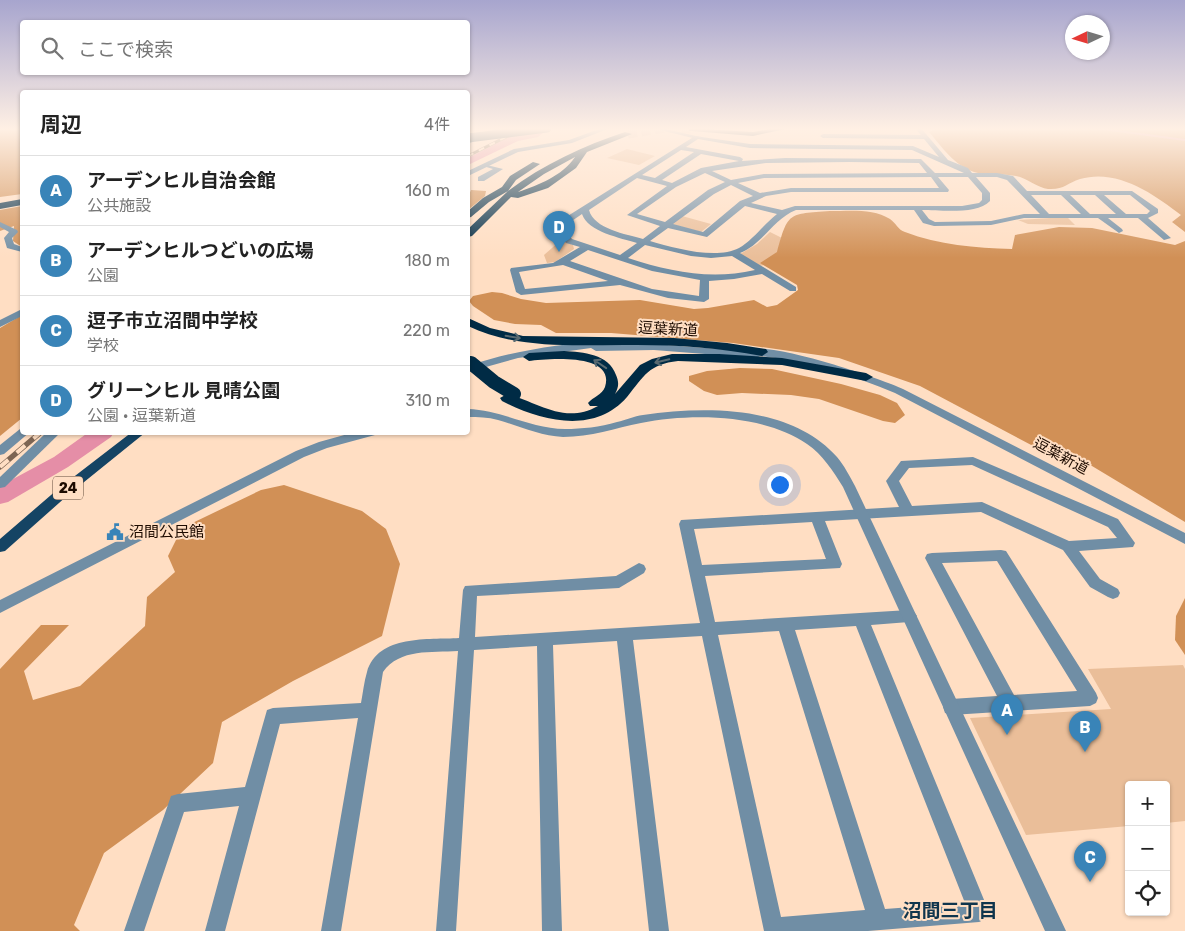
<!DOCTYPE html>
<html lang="ja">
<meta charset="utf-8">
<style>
body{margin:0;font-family:Rubik,"Noto Sans JP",sans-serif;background:#f2f2f2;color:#222}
.controls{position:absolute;right:15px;bottom:15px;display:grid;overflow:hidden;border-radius:5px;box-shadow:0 1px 4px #0004}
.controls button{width:45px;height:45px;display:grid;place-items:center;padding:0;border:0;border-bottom:1px solid #e0e0e0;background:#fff;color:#222;font:25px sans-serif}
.compass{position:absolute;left:1065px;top:15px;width:45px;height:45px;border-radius:50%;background:#fff;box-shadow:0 1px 4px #0004;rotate:266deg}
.you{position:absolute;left:779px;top:484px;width:18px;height:18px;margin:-12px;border:4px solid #fff;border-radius:50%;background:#1a73e8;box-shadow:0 0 0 8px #1a73e833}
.badge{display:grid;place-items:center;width:32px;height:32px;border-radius:50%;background:#3984b8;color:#fff;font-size:16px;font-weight:700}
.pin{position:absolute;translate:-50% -41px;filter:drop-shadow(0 1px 2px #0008)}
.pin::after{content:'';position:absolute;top:26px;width:18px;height:15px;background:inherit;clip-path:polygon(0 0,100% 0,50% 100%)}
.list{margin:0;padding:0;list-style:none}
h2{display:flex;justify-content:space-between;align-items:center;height:65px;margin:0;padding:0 20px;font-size:21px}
h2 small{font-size:16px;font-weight:400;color:#767676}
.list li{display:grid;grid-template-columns:32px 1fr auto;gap:15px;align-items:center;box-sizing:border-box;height:70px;padding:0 20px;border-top:1px solid #e0e0e0}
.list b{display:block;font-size:19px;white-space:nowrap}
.list p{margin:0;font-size:16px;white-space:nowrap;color:#767676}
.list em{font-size:16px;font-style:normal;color:#767676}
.icon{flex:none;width:28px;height:28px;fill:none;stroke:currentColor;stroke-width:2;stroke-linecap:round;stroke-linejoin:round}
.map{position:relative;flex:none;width:1185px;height:931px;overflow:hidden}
.search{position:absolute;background:#fff;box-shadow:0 1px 4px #0004;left:20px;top:20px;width:450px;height:55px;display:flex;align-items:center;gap:12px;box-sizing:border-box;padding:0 18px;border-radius:5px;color:#767676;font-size:19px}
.panel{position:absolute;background:#fff;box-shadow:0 1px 4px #0004;left:20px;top:90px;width:450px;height:345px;border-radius:5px}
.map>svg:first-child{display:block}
.green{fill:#eabe99}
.forest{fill:#d19056}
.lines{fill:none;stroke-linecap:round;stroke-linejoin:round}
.stream{stroke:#e58ea7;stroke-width:2}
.river{fill:#e58ea7;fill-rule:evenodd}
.motorway-tunnel{stroke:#ddbea6;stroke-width:9;stroke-dasharray:9 4.5;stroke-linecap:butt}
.minor{fill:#708ea5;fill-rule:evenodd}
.tertiary{fill:#708ea5;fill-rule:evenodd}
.primary{fill:#154464;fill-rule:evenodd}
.motorway{fill:#002b45;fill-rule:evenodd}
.rail-far1-casing{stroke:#7d6553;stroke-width:3}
.rail-casing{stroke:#7d6553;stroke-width:5.5}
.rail-far1{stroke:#ffdec3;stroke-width:2;stroke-dasharray:6;stroke-linecap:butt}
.rail{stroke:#ffdec3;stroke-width:4;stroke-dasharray:11;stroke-linecap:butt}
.motorway-bridge-far1{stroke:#002b45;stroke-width:9}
.motorway-bridge{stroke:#002b45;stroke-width:14}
.oneway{stroke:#596a71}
.labels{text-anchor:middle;stroke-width:4;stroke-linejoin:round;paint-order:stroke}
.shield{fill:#ffdec3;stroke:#614a3a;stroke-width:1}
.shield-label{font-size:14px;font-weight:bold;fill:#1d0b00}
.street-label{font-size:15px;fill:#1d0b00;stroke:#ffdec3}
.poi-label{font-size:15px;fill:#1d0b00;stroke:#ffdec3;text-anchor:start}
.near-neighbourhood-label{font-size:19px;font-weight:bold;fill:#10354d;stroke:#ffdec3}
</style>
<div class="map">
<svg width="1185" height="931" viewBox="0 0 1185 931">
<rect width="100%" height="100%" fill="#ffdec3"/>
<!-- green -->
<g class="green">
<polygon points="627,149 655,156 639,165 607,158"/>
<polygon points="682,216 711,224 701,232 671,224"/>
<polygon points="1067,217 1075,225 1028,224 1018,220"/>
<polygon points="770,232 788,241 777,262 760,266 740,254 757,244"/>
<polygon points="561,240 573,245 574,249 555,262 547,263 544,255"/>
<polygon points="1183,665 1185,669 1185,821 1166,823 1166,785 1129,785 1129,826 1026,835 970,718 1111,709 1088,669"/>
</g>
<!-- forest -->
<g class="forest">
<polygon points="0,128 22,128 22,194 0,197"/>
<path d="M938 128H1185V232L1172 222 1181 215C1154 194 1117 168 1080 179 1067 183 1064 190 1048 189 1038 188 1027 178 1016 176 1003 173 987 176 974 172 954 165 942 147 929 132Z"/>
<polygon points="471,190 486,191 485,196 468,210 468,197"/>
<polygon points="22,206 22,247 13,241 14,226 0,231 0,210"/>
<path d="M830 211C849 211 873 208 890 219 896 223 898 230 905 232 939 245 975 248 1012 249L1015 235 1059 227 1092 228 1175 245 1185 241V522L1092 466 1035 447 920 386 839 358 733 343 611 333H556L541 325 515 324 494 320 473 306 469 301 473 296 492 292 502 293 521 299 546 303 640 300 694 309 708 308 754 300 767 307 777 305 798 290 797 285 760 263 777 252C788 212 788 214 830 211Z"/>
<polygon points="22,315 22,418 0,436 0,328"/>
<polygon points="740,368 772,369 841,384 880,395 897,403 905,415 895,423 883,421 819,399 791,395 742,393 717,395 704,391 689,381 689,376 707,371"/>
<polygon points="284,485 362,511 386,529 400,564 382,636 293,681 222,722 213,763 163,810 104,853 74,925 80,931 0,931 0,669 41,625 69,625 24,671 33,700 80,686 145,626 147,597 175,572 168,556 182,528 261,490"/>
<polygon points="1185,598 1185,655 1175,640 1176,616"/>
</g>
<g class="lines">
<!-- stream -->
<polyline class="stream" points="1095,128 1185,140"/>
<!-- river -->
<g class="river">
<polygon points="538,128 549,128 538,137 518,141 468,165 468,158 511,136 531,132"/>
<polygon points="89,432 114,432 111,437 68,467 8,502 0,504 0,486 54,457"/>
</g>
<!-- motorway-tunnel -->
<polyline class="motorway-tunnel" points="628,134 665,128 692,129"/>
<!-- minor -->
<g class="minor">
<polygon points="496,128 503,128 468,144 468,140"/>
<path d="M915 128H921L948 160 968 168 972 173H997L1013 176 1027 191H1132L1158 209V213L1148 218 1171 238 1164 240 1138 218H1108L1122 229 1123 231 1119 233 1098 218H1024L991 225 934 226 923 223 914 210H796C773 219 762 245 740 253L796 287V291H790L762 274 734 279 709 281V299L704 302 668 298 620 285 521 295 516 292 510 270 511 268 553 263 580 247 566 243 554 226 555 224 695 136 750 144 913 146 939 157 924 139 823 138 820 136 823 134 921 135ZM698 139 750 148 912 150 964 173H935L921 159 785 158 742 161 743 159 740 157 686 147ZM681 150 694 152 655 178 642 175ZM701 154 739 161 701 168 672 183 662 180ZM849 162 919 163 927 173 764 174 731 180 712 171 766 163ZM705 173 725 182 708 190 665 222 637 214 676 187ZM931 177 939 188H791L760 193 738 183 764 178ZM938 177H968L982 193V200L979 203 962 206H795L782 210 751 203 766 196 791 192H948L949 190ZM976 177H997L1007 180 1040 214H1024L991 221 935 222 929 219 922 210C940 210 977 215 990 201V193ZM637 178 667 186 627 215 660 226 643 239C626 234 594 229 589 210ZM731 185 753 196 740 201 703 232 673 224 714 194ZM1031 195H1061L1081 214H1049ZM1070 195H1095L1116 214H1090ZM1104 195H1130L1150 211 1147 214H1126ZM745 206 777 214C764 224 753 240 739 248 716 260 674 248 650 241L668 228 707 237ZM582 214C588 232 621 238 637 243L620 255 572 239 563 227ZM645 245 691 256 711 258 732 256 755 270C711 280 671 272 628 258ZM588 250 652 271 700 280 699 296 652 289 570 261ZM563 265 608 281 525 289 519 272Z"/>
<polygon points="483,164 503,169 484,181 478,181 478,177 493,169 483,166"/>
<polygon points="0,222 17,230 18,232 12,238 14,244 22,247 22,252 7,248 4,238 9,232 0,227"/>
<polygon points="22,309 22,316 0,327 0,320"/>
<polygon points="20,429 22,429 22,432 30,432 4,454 0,455 0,445"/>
<polygon points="47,432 61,432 5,487 0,488 0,477"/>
<path d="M973 457 1118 519 1135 543 1133 547 1079 551 1100 579 1118 589 1120 593 1118 597 1113 599 1108 597 1090 587 1063 550 981 512 825 521 842 564 840 568 705 576 715 622 909 610 914 612 917 616 914 620 909 622 871 625 989 912 986 919 979 922 868 931H764L702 636 633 640 669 931H649L617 641 553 645 562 931H542L537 646 474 650 456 931H436L458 651C431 653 400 648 383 672L341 931H321L358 718 280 724 225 931H205L239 806 184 812 144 931H124L171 796 178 794 245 787 267 710 273 708 361 703C363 692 364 682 367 672 378 634 429 640 459 638L463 590 465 586 616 576 639 563 644 565 646 569 644 573 619 588 477 596 475 637 700 623 679 524 681 520 899 507 886 481 901 461ZM972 465 1108 527 1117 538 1069 541 982 502 912 506 899 481 909 468ZM812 522 826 559 702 565 694 529ZM856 626 965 903 885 909 795 630ZM779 631 865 910 781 917 718 635Z"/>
<path d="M1001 550 1006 551 1096 693 1098 698 1096 703 1090 706 951 715 945 713 943 707 945 701 951 699 997 696 925 558 927 554 932 553ZM997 561 1077 691 1014 695 942 563Z"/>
</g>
<!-- tertiary -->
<g class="tertiary">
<polygon points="602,128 610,128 572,143 518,152 468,176 468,171 514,149 569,140"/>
<polygon points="652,128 662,128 700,137 697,139"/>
<path d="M605 341 609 342 610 345 654 344 745 351C766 339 878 378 903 389L1185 533V544L895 393C852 375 807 361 760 356L756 358 654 350 596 351 591 348 518 358 468 372V366C512 351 558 344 605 341Z"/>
<path d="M468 409C502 410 531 429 565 429 582 429 600 427 617 422 626 420 634 416 643 415 706 406 791 405 837 457 844 465 850 477 855 486L1066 931H1045L843 487C833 471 823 455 807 444 763 414 692 413 641 423 615 428 591 437 563 437 540 436 519 426 498 420 488 417 478 417 468 417Z"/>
<polygon points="355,432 377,432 375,435 327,448 304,457 0,613 0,600 296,451 319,442"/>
</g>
<!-- primary -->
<polygon class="primary" points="132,432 146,432 68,495 5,551 0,552 0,539 58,489"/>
<!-- motorway -->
<g class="motorway">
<polygon points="689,128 753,132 776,128 790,128 753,136 692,131 689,131"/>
<path d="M625 132 632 134 587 152 576 168 548 188 518 198 511 197 472 236 468 237V229L508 191 489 202 471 217 468 218V211L483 198 502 187 510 176 533 162 540 164 516 180 508 191C544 164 583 146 625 132ZM575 157C562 176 539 185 518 192L544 174Z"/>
<polygon points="22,199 22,205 0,209 0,203"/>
<path d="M468 318 490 328 523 336 674 338 727 343 766 349 768 352 762 356C720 348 679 345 637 345 580 344 521 351 468 326Z"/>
<path d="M564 351C583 352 609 354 616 375 619 382 619 387 615 394L640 365 652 359 672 354H719L782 358 866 373 873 377 866 381 782 365 678 361C649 364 644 376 627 397 594 435 541 421 502 401L500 398 507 394C538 402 564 425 598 406H590L588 403C593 397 602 395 605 387 616 352 546 359 529 361L523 357 529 353Z"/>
</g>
<!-- rail-far1 casing -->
<g class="rail-far1-casing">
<polyline id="rail-far1" points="468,156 524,128"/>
</g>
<!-- rail casing -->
<g class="rail-casing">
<polyline id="rail" points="0,467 41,432"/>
</g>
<!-- rail-far1 -->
<use href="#rail-far1" class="rail-far1"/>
<!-- rail -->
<use href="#rail" class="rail"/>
<!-- motorway-bridge-far1 -->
<polyline class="motorway-bridge-far1" points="468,138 547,128"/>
<!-- motorway-bridge -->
<polyline class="motorway-bridge" points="471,363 494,382 514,394"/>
</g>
<!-- one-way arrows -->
<defs><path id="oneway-shaft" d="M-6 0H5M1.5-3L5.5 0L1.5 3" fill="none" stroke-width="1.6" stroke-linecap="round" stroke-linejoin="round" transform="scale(1.25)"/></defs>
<g class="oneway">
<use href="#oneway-shaft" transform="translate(513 337) rotate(9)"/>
<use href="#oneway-shaft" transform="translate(662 361) rotate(167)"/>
<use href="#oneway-shaft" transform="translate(600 364) rotate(-146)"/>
</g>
<!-- sky -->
<linearGradient id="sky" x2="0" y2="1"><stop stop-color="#a7a5ce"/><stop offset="0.5" stop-color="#fff0e4"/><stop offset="1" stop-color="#fff0e4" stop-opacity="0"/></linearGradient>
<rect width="1185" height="258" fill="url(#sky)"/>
<!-- icons -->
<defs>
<g id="civic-bare" transform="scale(1.35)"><path d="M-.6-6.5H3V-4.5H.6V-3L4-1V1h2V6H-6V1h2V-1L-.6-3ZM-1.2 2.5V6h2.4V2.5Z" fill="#3984b8" stroke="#ffdec3" stroke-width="2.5" paint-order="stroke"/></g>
</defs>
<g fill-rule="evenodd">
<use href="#civic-bare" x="115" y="532"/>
</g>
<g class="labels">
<!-- shield labels -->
<rect class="shield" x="53" y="476.5" width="30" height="23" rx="4"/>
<g class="shield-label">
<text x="68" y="493">24</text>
</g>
<!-- street labels -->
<g class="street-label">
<text transform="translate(668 329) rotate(3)" y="5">逗葉新道</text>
<text transform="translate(1061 456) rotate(28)" y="5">逗葉新道</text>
</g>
<!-- poi labels -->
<g class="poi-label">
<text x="129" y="537">沼間公民館</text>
</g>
<!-- near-neighbourhood labels -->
<g class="near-neighbourhood-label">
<text x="950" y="917">沼間三丁目</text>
</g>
</g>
</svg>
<div class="controls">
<button>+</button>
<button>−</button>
<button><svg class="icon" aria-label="locate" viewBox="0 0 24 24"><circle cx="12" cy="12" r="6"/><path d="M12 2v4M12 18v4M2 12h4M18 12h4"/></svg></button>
</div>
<svg class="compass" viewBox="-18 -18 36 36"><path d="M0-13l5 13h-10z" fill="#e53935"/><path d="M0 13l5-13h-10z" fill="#767676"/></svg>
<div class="you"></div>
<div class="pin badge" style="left:1007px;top:735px">A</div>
<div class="pin badge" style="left:1085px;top:752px">B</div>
<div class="pin badge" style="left:1090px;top:882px">C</div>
<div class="pin badge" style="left:559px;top:252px">D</div>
<div class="search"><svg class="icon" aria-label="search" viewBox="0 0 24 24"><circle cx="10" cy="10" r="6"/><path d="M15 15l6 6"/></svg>ここで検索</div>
<section class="panel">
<h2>周辺<small>4件</small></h2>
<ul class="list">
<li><span class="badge">A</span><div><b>アーデンヒル自治会館</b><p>公共施設</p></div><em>160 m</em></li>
<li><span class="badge">B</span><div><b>アーデンヒルつどいの広場</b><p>公園</p></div><em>180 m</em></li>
<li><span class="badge">C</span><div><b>逗子市立沼間中学校</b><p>学校</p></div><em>220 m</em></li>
<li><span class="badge">D</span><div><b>グリーンヒル 見晴公園</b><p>公園 · 逗葉新道</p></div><em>310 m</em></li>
</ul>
</section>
</div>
